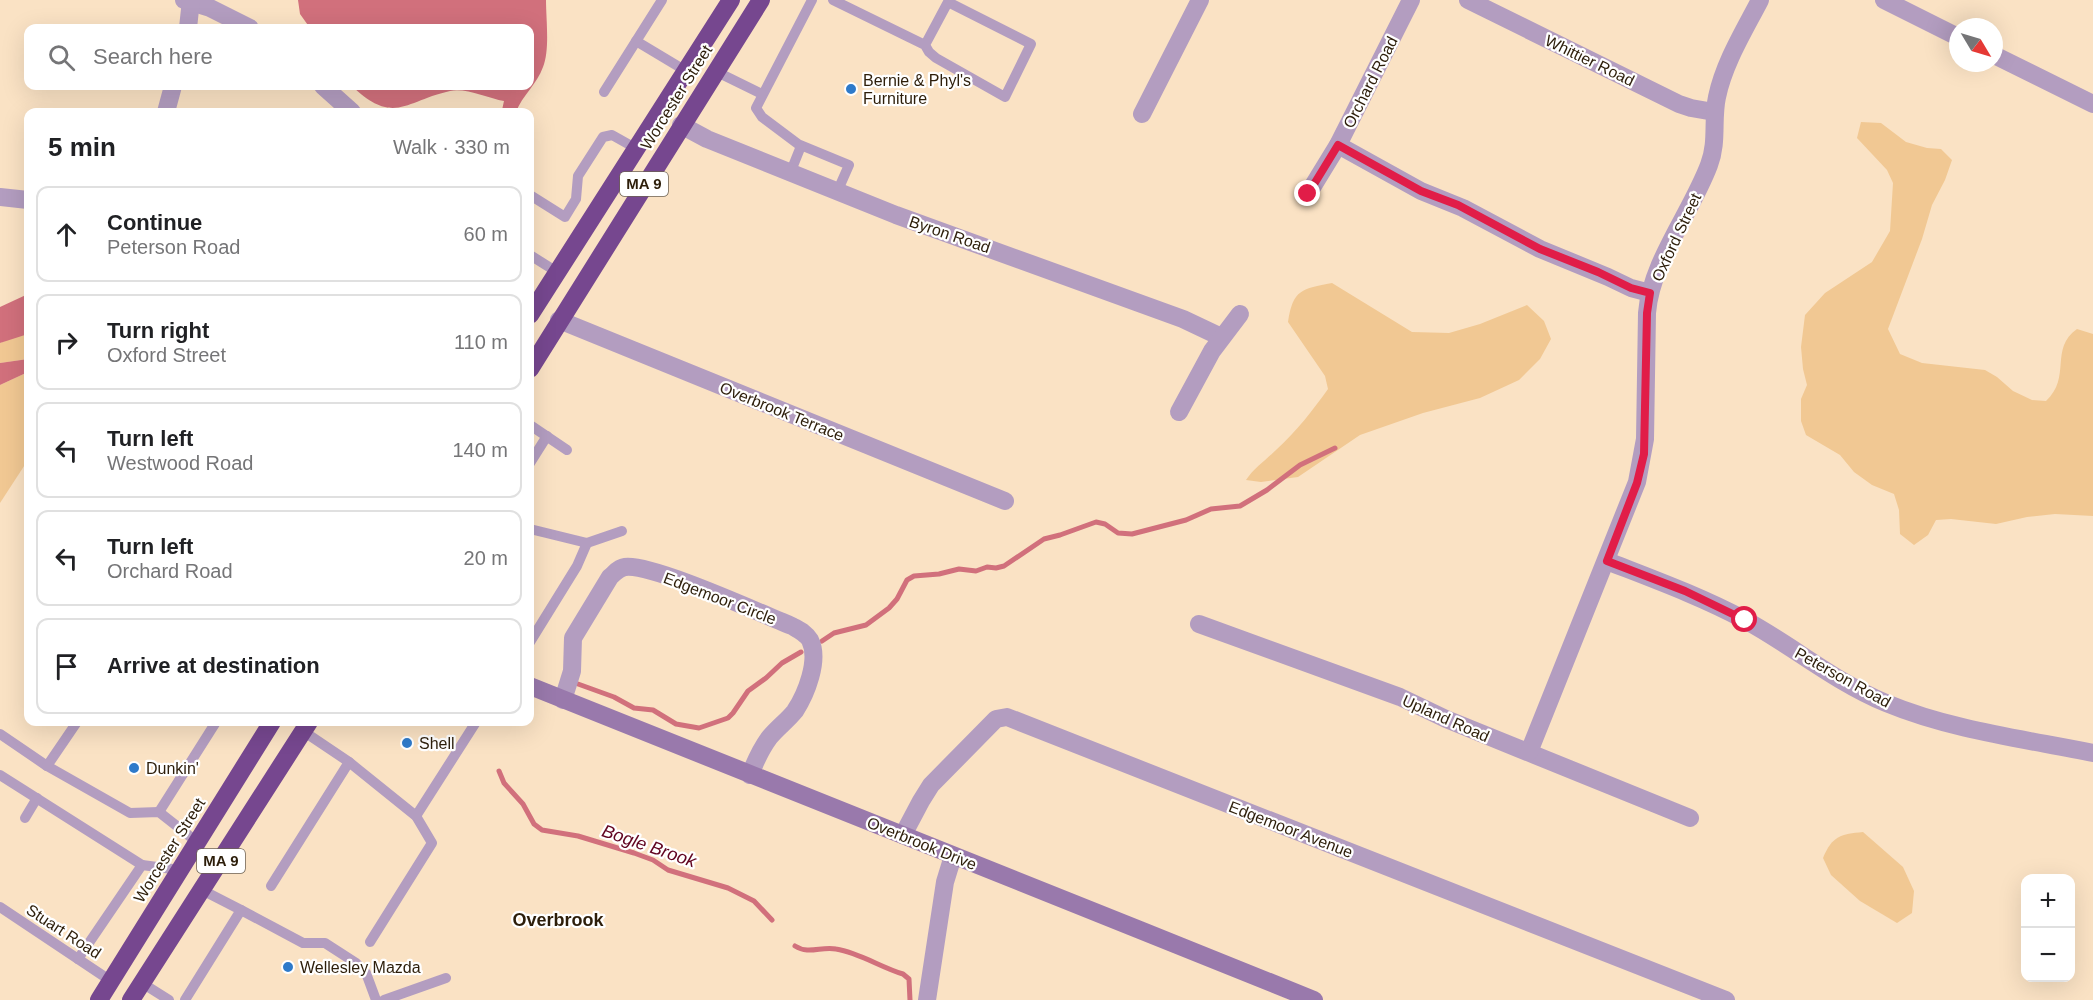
<!DOCTYPE html>
<meta charset="utf-8">
<style>
body{margin:0;font-family:Helvetica,sans-serif;background:#f6f6f6;color:#202124}
.controls{position:absolute;right:18px;bottom:18px;display:grid;overflow:hidden;border-radius:12px;box-shadow:0 6px 24px #0002}
.controls button{width:54px;height:54px;display:grid;place-items:center;padding:0;border:0;border-bottom:2px solid #e0e0e0;background:#fff;color:#202124;font:30px sans-serif}
.compass{position:absolute;left:1949px;top:18px;width:54px;height:54px;border-radius:50%;background:#fff;box-shadow:0 6px 24px #0002;rotate:128deg}
.stop{position:absolute;width:18px;height:18px;margin:-14px;border:4px solid #e11d48;border-radius:50%;background:#fff}
.stop.end{background:#e11d48;border-color:#fff;box-shadow:0 2px 6px #0008}
.list{margin:0;padding:0;list-style:none}
h2{display:flex;justify-content:space-between;align-items:center;height:78px;margin:0;padding:0 24px;font-size:26px}
h2 small{font-size:20px;font-weight:400;color:#757577}
.list li{display:grid;grid-template-columns:39px 1fr auto;gap:18px;align-items:center;box-sizing:border-box;height:96px;margin:0 12px 12px;padding:0 12px;border:2px solid #e0e0e0;border-radius:12px}
.list b{display:block;font-size:22px;white-space:nowrap}
.list p{margin:0;font-size:20px;white-space:nowrap;color:#757577}
.list em{font-size:20px;font-style:normal;color:#757577}
.icon{flex:none;width:33px;height:33px;fill:none;stroke:currentColor;stroke-width:2;stroke-linecap:round;stroke-linejoin:round}
.map{position:relative;flex:none;width:2093px;height:1000px;overflow:hidden}
.search{position:absolute;background:#fff;box-shadow:0 6px 24px #0002;left:24px;top:24px;width:510px;height:66px;display:flex;align-items:center;gap:15px;box-sizing:border-box;padding:0 21px;border-radius:12px;color:#757577;font-size:22px}
.panel{position:absolute;background:#fff;box-shadow:0 6px 24px #0002;left:24px;top:108px;width:510px;height:618px;border-radius:12px}
.map>svg:first-child{display:block}
.green{fill:#f1c893}
.water{fill:#d1707c}
.lines{fill:none;stroke-linecap:round;stroke-linejoin:round}
.stream{stroke:#d1707c;stroke-width:5}
.lane{stroke:#b39dc0;stroke-width:10}
.street{stroke:#b39dc0;stroke-width:18}
.secondary{stroke:#9979ac;stroke-width:18}
.highway{stroke:#76478f;stroke-width:18}
.route{stroke:#e11d48;stroke-width:8}
.poi-dot{fill:#2e7aca;stroke:#fff;stroke-width:2}
.labels{text-anchor:middle;stroke-width:4.5;stroke-linejoin:round;paint-order:stroke}
.shield{fill:#fff;stroke:#6c6254;stroke-width:1.5}
.shield-label{font-size:15px;font-weight:bold;fill:#2d1e0a}
.street-label{font-size:16px;fill:#2d1e0a;stroke:#fff}
.poi-label{font-size:16px;fill:#2d1e0a;stroke:#fff;text-anchor:start}
.water-label{font-size:18px;font-style:italic;fill:#610420;stroke:#fff}
.neighbourhood-label{font-size:18px;font-weight:bold;fill:#2d1e0a;stroke:#fff}
</style>
<div class="map">
<svg width="2093" height="1000" viewBox="0 0 2093 1000">
<rect width="100%" height="100%" fill="#fae2c4"/>
<!-- green -->
<g class="green">
<path d="M1861 122 1881 123 1906 142 1927 148 1941 149 1952 160 1945 180 1932 205 1922 239 1888 329 1900 354 1922 363 1985 370 1997 377 2013 391 2032 400 2046 401C2072 377 2049 349 2077 329L2093 334V516L2055 514 2027 517 1996 524 1951 519 1936 520 1928 535 1914 545 1900 534 1899 510 1894 494 1872 485 1854 472 1840 455 1806 435 1801 421V399L1807 385 1803 369 1801 347 1805 315 1825 293 1872 262 1890 231 1893 183 1887 170 1857 138Z"/>
<path d="M1332 283 1412 332 1449 333 1480 324 1527 305 1544 321 1551 339 1540 359 1519 380 1480 398 1423 413 1360 435 1298 477 1261 482 1246 480C1254 468 1266 460 1276 450 1296 432 1313 410 1328 389L1325 376 1288 322C1293 289 1302 289 1332 283Z"/>
<polygon points="28,285 28,359 0,363 0,343 12,338"/>
<polygon points="28,372 28,460 0,503 0,385"/>
<path d="M1863 832 1903 867 1914 891 1912 913 1897 923 1860 901 1831 875 1823 858C1832 836 1841 834 1863 832Z"/>
</g>
<!-- water -->
<g class="water">
<path d="M298 0H546C546 19 550 50 543 67 537 84 522 96 516 112L502 110 504 101C488 98 464 87 450 91 405 101 394 126 352 86H530V28H310L300 14Z"/>
<polygon points="28,294 28,334 0,343 0,307"/>
<polygon points="28,359 28,372 0,385 0,363"/>
</g>
<g class="lines">
<!-- stream -->
<g class="stream">
<polyline points="822,641 834,633 866,625 889,608 897,599 907,580 914,576 939,574 959,569 976,571 987,567 996,568 1004,566 1044,539 1060,535 1096,522 1105,524 1118,533 1132,534 1186,520 1211,509 1240,506 1267,490 1300,465 1335,448"/>
<polyline points="578,684 614,697 634,708 653,710 676,724 699,728 728,718 733,713 748,691 766,678 782,663 801,652"/>
<polyline points="499,771 504,783 523,804 534,824 542,830 578,836 634,853 653,860 668,870 728,888 754,901 772,920"/>
<path d="M795 946C809 955 821 946 836 949 860 953 880 967 903 974L909 979 910 1000"/>
</g>
<!-- lane -->
<g class="lane">
<polyline points="812,0 756,108 762,117 798,144 849,165 838,190"/>
<polyline points="833,0 925,45 929,52 936,58 1005,97 1031,44 948,2 925,45"/>
<polyline points="636,41 686,71"/>
<polyline points="715,71 762,94"/>
<polyline points="604,92 662,0"/>
<polyline points="791,171 801,146"/>
<polyline points="530,195 565,217 576,199 578,176 603,137 612,135 637,149"/>
<polyline points="530,255 557,272"/>
<polyline points="530,425 567,450"/>
<polyline points="530,463 547,436"/>
<polyline points="530,529 587,543 622,531"/>
<polyline points="530,642 577,566 587,543"/>
<polyline points="303,731 349,762 416,816 432,843 370,942"/>
<polyline points="0,734 47,766 130,813 159,812 197,842"/>
<polyline points="47,766 77,722"/>
<polyline points="0,775 142,865"/>
<polyline points="159,812 216,722"/>
<polyline points="416,816 476,722"/>
<polyline points="25,818 37,798"/>
<polyline points="271,886 349,762"/>
<polyline points="0,907 111,981"/>
<polyline points="241,910 303,943 325,943 356,963 366,973 376,1000"/>
<polyline points="78,959 142,865 180,870"/>
<polyline points="142,983 169,1000"/>
<polyline points="185,1000 241,910 202,890"/>
<polyline points="384,1000 446,978"/>
</g>
<!-- street -->
<g class="street">
<polyline points="184,0 210,8 250,28"/>
<polyline points="1468,0 1679,104 1691,108 1714,112"/>
<polyline points="1884,0 1958,37"/>
<polyline points="188,28 191,0"/>
<polyline points="1994,55 2093,104"/>
<polyline points="323,86 352,112"/>
<polyline points="166,112 173,86"/>
<polyline points="1142,114 1200,0"/>
<polyline points="681,125 707,139 896,215 1183,319 1221,337"/>
<polyline points="1338,145 1421,191 1463,208 1540,249 1608,277 1631,288 1650,293"/>
<polyline points="1308,194 1338,145 1411,0"/>
<polyline points="0,197 28,200"/>
<polyline points="559,320 1005,501"/>
<polyline points="1179,412 1212,351 1240,314"/>
<path d="M1607 561C1653 579 1700 596 1745 620 1793 646 1835 682 1886 703 1951 730 2024 739 2093 753"/>
<polyline points="1199,624 1400,697 1446,719 1690,818"/>
<path d="M563 700 572 671 573 638 610 577C615 573 618 568 625 567 651 563 762 614 792 626 799 630 806 633 810 640 820 660 806 694 795 711 787 721 777 728 769 738 761 749 755 762 750 775"/>
<path d="M1529 752 1637 482 1645 439 1647 313C1651 262 1691 213 1709 165 1718 142 1712 120 1717 97 1724 63 1744 31 1760 0"/>
<polyline points="903,835 921,801 931,785 996,719 1007,717 1726,1000"/>
<polyline points="927,1000 945,882 953,856"/>
</g>
<!-- secondary -->
<path class="secondary" d="M530 686C790 792 1053 894 1314 1000"/>
<!-- highway -->
<g class="highway">
<polyline points="530,315 731,0"/>
<polyline points="530,369 761,0"/>
<polyline points="99,1000 272,722"/>
<polyline points="131,1000 309,722"/>
</g>
</g>
<g class="lines">
<!-- route -->
<polyline class="route" points="1308,194 1338,145 1421,191 1458,205 1540,249 1598,272 1631,288 1650,293 1647,313 1644,454 1637,483 1607,561 1685,591 1745,620"/>
</g>
<!-- markers -->
<g class="poi-dot">
<circle cx="851" cy="89" r="6"/>
<circle cx="407" cy="743" r="6"/>
<circle cx="134" cy="768" r="6"/>
<circle cx="288" cy="967" r="6"/>
</g>
<g class="labels">
<!-- shield labels -->
<g class="shield">
<rect x="620" y="172" width="48" height="24" rx="4.5"/>
<rect x="197" y="849" width="48" height="24" rx="4.5"/>
</g>
<g class="shield-label">
<text x="644" y="189">MA 9</text>
<text x="221" y="866">MA 9</text>
</g>
<!-- street labels -->
<g class="street-label">
<text transform="translate(1590 60) rotate(26)" y="6">Whittier Road</text>
<text transform="translate(1370 82) rotate(-63)" y="6">Orchard Road</text>
<text transform="translate(676 97) rotate(-58)" y="6">Worcester Street</text>
<text transform="translate(950 234) rotate(19)" y="6">Byron Road</text>
<text transform="translate(1676 237) rotate(-65)" y="6">Oxford Street</text>
<text transform="translate(782 411) rotate(22)" y="6">Overbrook Terrace</text>
<text transform="translate(720 598) rotate(21)" y="6">Edgemoor Circle</text>
<text transform="translate(1843 677) rotate(29)" y="6">Peterson Road</text>
<text transform="translate(1446 718) rotate(24)" y="6">Upland Road</text>
<text transform="translate(1291 829) rotate(21)" y="6">Edgemoor Avenue</text>
<text transform="translate(922 843) rotate(22)" y="6">Overbrook Drive</text>
<text transform="translate(169 850) rotate(-58)" y="6">Worcester Street</text>
<text transform="translate(64 931) rotate(33)" y="6">Stuart Road</text>
</g>
<!-- poi labels -->
<g class="poi-label">
<text x="863" y="86">Bernie &amp; Phyl's<tspan x="863" dy="18">Furniture</tspan></text>
<text x="419" y="749">Shell</text>
<text x="146" y="774">Dunkin'</text>
<text x="300" y="973">Wellesley Mazda</text>
</g>
<!-- water labels -->
<g class="water-label">
<text transform="translate(649 846) rotate(19)" y="6">Bogle Brook</text>
</g>
<!-- neighbourhood labels -->
<g class="neighbourhood-label">
<text x="558" y="926">Overbrook</text>
</g>
</g>
</svg>
<div class="controls">
<button>+</button>
<button>−</button>
</div>
<svg class="compass" viewBox="-18 -18 36 36"><path d="M0-13l5 13h-10z" fill="#e53935"/><path d="M0 13l5-13h-10z" fill="#757577"/></svg>
<div class="stop" style="left:1745px;top:620px"></div>
<div class="stop end" style="left:1308px;top:194px"></div>
<div class="search"><svg class="icon" aria-label="search" viewBox="0 0 24 24"><circle cx="10" cy="10" r="6"/><path d="M15 15l6 6"/></svg>Search here</div>
<section class="panel">
<h2>5 min<small>Walk · 330 m</small></h2>
<ul class="list">
<li><svg class="icon" aria-label="ahead" viewBox="0 0 24 24"><path d="M12 20V5M6 11l6-6 6 6"/></svg><div><b>Continue</b><p>Peterson Road</p></div><em>60 m</em></li>
<li><svg class="icon" aria-label="right" viewBox="0 0 24 24"><path d="M7 20v-9h11M14 6l5 5-5 5"/></svg><div><b>Turn right</b><p>Oxford Street</p></div><em>110 m</em></li>
<li><svg class="icon" aria-label="left" viewBox="0 0 24 24"><path d="M17 20v-9H6M10 6l-5 5 5 5"/></svg><div><b>Turn left</b><p>Westwood Road</p></div><em>140 m</em></li>
<li><svg class="icon" aria-label="left" viewBox="0 0 24 24"><path d="M17 20v-9H6M10 6l-5 5 5 5"/></svg><div><b>Turn left</b><p>Orchard Road</p></div><em>20 m</em></li>
<li><svg class="icon" aria-label="arrive" viewBox="0 0 24 24"><path d="M6 21V4h12l-3 4 3 4H6"/></svg><div><b>Arrive at destination</b></div></li>
</ul>
</section>
</div>
